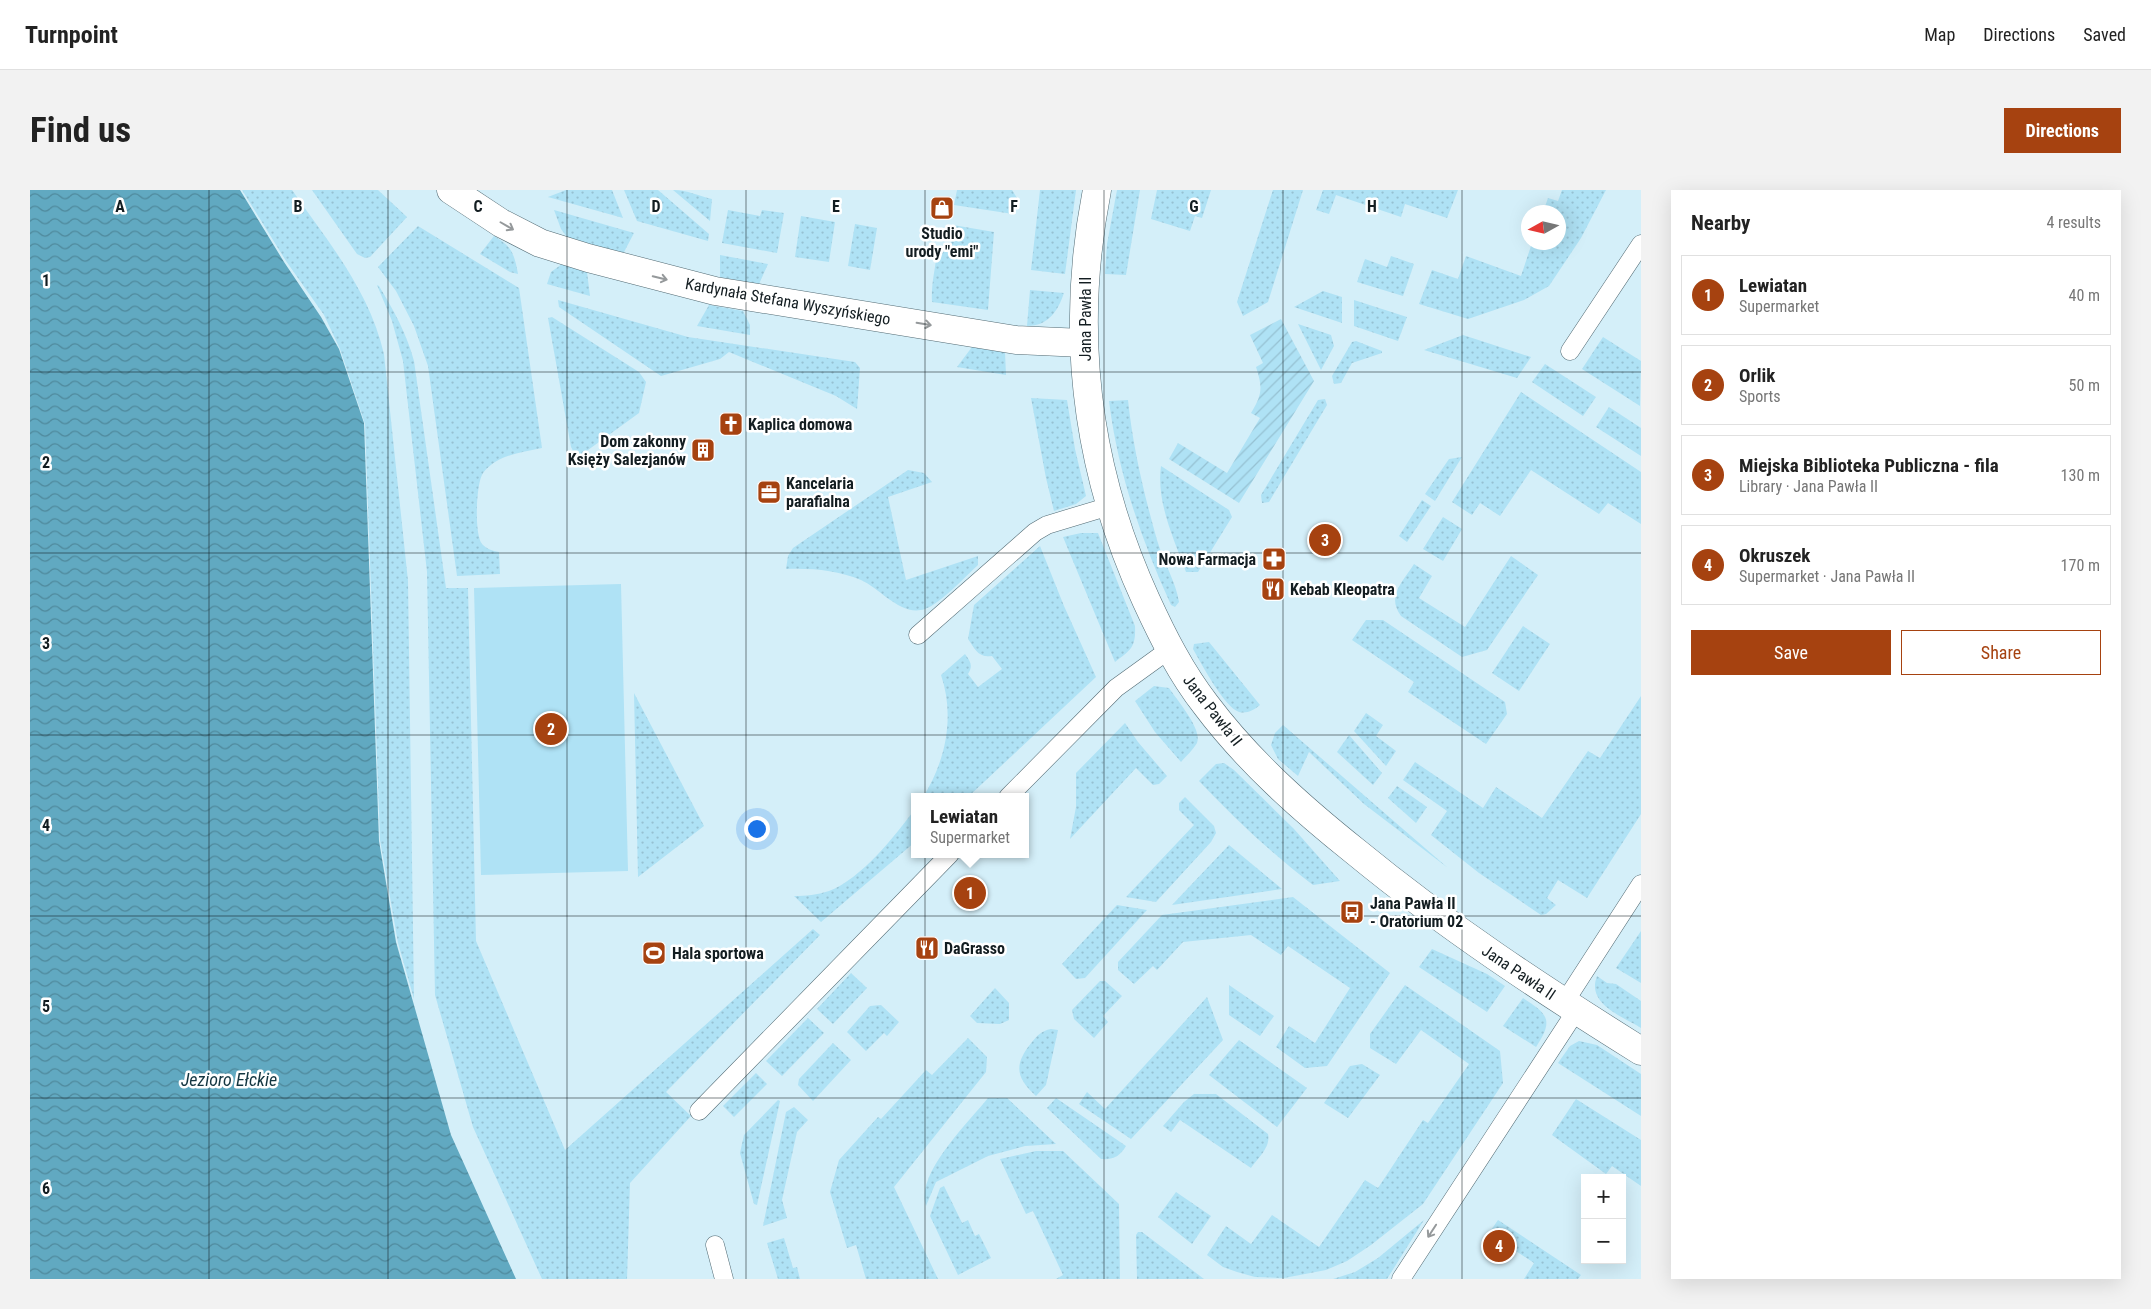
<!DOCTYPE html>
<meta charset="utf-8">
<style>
body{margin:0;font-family:"Roboto Condensed",sans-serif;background:#f2f2f2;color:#222}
.controls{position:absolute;right:15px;bottom:15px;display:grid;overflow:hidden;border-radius:0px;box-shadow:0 5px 20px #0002}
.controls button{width:45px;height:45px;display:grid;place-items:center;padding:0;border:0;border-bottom:1px solid #e0e0e0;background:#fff;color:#222;font:25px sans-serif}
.compass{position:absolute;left:1491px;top:15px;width:45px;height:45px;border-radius:50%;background:#fff;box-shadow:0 5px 20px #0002;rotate:262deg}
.you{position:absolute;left:726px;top:638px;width:18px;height:18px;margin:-12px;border:4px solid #fff;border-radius:50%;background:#1a73e8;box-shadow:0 0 0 8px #1a73e833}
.badge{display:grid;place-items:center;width:32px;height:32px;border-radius:50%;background:#a64210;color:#fff;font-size:16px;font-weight:700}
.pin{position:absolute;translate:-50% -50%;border:2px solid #fff;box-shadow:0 1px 5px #0006}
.popup{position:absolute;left:881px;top:603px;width:118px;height:65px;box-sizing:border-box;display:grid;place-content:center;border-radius:0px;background:#fff;filter:drop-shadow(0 1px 4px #0005);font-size:16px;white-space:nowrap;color:#767676}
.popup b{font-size:19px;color:#222}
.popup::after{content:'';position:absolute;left:50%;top:100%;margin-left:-10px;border:10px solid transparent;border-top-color:#fff}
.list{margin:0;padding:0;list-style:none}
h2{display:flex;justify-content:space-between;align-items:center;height:65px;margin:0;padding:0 20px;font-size:21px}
h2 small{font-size:16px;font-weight:400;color:#767676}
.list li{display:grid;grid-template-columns:32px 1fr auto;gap:15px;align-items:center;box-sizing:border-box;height:80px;margin:0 10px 10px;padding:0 10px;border:1px solid #e0e0e0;border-radius:0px}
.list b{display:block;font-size:19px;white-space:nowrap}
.list p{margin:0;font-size:16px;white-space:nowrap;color:#767676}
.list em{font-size:16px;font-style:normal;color:#767676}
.actions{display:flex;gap:10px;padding:15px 20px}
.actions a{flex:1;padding:11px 0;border:1px solid #a64210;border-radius:0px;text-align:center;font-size:18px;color:#a64210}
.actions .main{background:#a64210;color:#fff}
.map{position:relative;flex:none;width:1611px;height:1089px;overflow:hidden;border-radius:0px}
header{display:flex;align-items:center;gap:30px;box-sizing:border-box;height:70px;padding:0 25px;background:#fff;border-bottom:1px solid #e0e0e0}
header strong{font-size:24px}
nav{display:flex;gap:28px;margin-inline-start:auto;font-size:18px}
.intro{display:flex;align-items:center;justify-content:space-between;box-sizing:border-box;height:120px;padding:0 30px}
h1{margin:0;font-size:35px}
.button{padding:12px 22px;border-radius:0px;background:#a64210;color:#fff;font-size:18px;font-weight:700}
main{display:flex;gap:30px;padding:0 30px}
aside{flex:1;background:#fff;border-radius:0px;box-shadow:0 5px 20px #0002}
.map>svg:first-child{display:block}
.grass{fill:url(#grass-dots)}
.garden{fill:url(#garden-furrows)}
.pitch{fill:#afe2f5}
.water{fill:url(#water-waves)}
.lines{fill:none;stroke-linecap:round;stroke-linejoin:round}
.service-casing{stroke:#526a73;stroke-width:19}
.minor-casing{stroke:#526a73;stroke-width:29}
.tertiary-casing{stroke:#526a73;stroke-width:29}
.service{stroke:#fff;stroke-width:18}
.minor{stroke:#fff;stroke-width:28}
.tertiary{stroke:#fff;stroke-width:28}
.oneway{stroke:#95999b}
.grid{fill:none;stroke:#131d21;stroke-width:1;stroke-opacity:0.55}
.labels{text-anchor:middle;stroke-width:5;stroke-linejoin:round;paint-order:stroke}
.poi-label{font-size:16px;font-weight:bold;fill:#131d21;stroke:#fff;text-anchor:start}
.street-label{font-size:16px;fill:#131d21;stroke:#fff}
.water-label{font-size:18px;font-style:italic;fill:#143641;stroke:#fff}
.grid-label{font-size:16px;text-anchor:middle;font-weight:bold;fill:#131d21;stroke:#fff;stroke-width:5;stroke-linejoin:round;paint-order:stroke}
</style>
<header>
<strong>Turnpoint</strong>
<nav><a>Map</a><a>Directions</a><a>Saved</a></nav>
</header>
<div class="intro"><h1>Find us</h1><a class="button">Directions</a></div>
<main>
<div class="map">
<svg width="1611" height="1089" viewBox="0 0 1611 1089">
<defs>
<pattern id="grass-dots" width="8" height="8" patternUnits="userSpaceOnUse" patternTransform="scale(1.25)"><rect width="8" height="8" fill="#afe2f5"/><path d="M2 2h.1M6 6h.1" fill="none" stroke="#96c1d2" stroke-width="1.8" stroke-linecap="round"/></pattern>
<pattern id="garden-furrows" width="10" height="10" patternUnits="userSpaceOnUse" patternTransform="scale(1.25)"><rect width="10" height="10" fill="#afe2f5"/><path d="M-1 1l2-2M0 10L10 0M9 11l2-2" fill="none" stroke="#96c1d2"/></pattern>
<pattern id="water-waves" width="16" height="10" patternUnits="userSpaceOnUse" patternTransform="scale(1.25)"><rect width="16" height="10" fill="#61a9c1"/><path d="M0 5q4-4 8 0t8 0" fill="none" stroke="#4f899c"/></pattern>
</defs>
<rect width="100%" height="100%" fill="#d4eff9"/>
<!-- grass -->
<g class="grass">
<path d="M212 0H262C299 53 339 100 354 164L378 391 384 809 368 753 350 650 335 234 310 159 294 125 256 71Z"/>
<polygon points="282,0 348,0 377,27 340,67 335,68 327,64"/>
<polygon points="536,0 582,0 593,28 518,7"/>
<polygon points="594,0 628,0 679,44 678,51 607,31"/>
<path d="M643 0C658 0 668 6 682 9L680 31Z"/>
<polygon points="927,0 982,0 987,8 983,24 924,15"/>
<polygon points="1010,0 1046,0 1035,84 1001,80"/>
<polygon points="1087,0 1110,0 1096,85 1075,84 1077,54"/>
<polygon points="1127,0 1181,0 1172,28 1165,26 1160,41 1121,29"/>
<polygon points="1243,0 1273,0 1238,112 1213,126 1207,112"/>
<polygon points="1293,0 1428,0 1417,28 1375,14 1371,27 1306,5 1299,24 1286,20"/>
<polygon points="1532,0 1576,0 1551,48 1519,96 1494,110 1438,129 1389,114 1402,80 1428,89 1436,66 1491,86 1502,53 1528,52 1528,22 1513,22 1518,8 1528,11"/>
<polygon points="524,20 604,43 593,64 537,47 531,39"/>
<polygon points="698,20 730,26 732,20 754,23 747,63 692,53"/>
<polygon points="771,26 805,32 799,72 765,67"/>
<polygon points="825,34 847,38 840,80 818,76"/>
<path d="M923 35 964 42 958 120 902 112C901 95 905 80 907 63L911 64 921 55Z"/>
<path d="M388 36 489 98 512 258C491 263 468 264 453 283 446 293 444 344 452 354 457 359 462 361 469 362L470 384 427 386 398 176 384 136 366 101 348 77Z"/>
<path d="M464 46C482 57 484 63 488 84L480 82 450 64Z"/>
<polygon points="690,65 738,74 729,94 690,87"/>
<polygon points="1361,66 1384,74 1373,106 1327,92 1335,69 1357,77"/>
<polygon points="532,74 557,82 560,106 517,94 521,82"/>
<path d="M347 95 349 96C363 119 377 144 384 171L416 398H438L446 751 535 960 783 739 790 745 636 902 661 926 600 993 597 1089H512L443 937 405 805 397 382 373 171 362 131Z"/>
<path d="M1000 100 1034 103C1028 121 1018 136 997 136Z"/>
<polygon points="1293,101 1312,107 1312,133 1264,117"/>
<polygon points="528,110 658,147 825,172 830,178 827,219 806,206 699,162 690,169 631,186 529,117"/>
<polygon points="1324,110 1377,127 1368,151 1324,136"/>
<polygon points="679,115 713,121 720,135 720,145 667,136"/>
<polygon points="522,127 609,182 616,192 609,223 547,268 541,257 518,128"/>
<polygon points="1268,134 1301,145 1304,156 1291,180"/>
<polygon points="1433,145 1501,167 1487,188 1394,160"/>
<polygon points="1573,147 1611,171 1610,216 1552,179"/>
<polygon points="1326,151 1352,161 1352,163 1322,173 1311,193 1304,194 1302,186 1322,152"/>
<polygon points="942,157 975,162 976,185 927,177"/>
<polygon points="1515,174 1566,207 1553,226 1502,192"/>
<polygon points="1491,202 1611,282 1611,334 1578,313 1569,324 1501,280 1470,326 1450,313 1442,325 1422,312"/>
<polygon points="1001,208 1037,210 1045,259 1056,306 1046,314 1024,321 1016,288"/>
<polygon points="1295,209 1297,215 1239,312 1232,313 1231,305 1288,210"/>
<path d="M1098 210C1103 258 1114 304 1127 350 1133 371 1146 392 1149 412L1145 417 1141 415C1111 349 1088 283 1079 211Z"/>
<polygon points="1579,217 1611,238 1611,266 1566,237"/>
<polygon points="1432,267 1405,311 1395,304 1419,269"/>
<path d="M1131 276 1199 320 1202 327 1168 382H1156C1144 349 1126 312 1131 276Z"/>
<path d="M878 280 894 283 902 292 858 307 876 390 948 366V375C936 386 910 414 895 419 871 427 851 399 831 390 807 380 781 378 756 379L758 366 763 358Z"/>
<polygon points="1392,310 1401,316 1377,352 1369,346"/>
<polygon points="1413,327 1432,339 1413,371 1393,359"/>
<path d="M1051 343H1068L1105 436C1106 457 1101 460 1085 472L1033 347Z"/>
<path d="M1010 356 1034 416 1066 487 938 607H893C916 571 925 526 911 485L935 464C941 472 943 476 938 484L948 497 972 479 962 466C948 468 945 459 938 449L944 415Z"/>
<path d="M1481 366 1508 385 1457 460 1432 467 1371 426C1356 406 1373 392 1384 374L1402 386 1389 408 1435 437Z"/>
<polygon points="1336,430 1353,430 1475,512 1477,524 1456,554 1378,502 1384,492 1322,450"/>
<polygon points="1493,436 1520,454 1489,501 1462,483"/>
<path d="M1179 452 1230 515C1224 520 1217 524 1209 522 1194 517 1171 473 1163 459L1164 454Z"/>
<path d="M1124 496 1139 498C1147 510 1173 540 1167 553 1163 560 1156 566 1151 572L1125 542 1105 511Z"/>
<polygon points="604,503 674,636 608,687"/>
<polygon points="1611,506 1611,624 1557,708 1528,690 1517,708 1526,715 1516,724 1511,725 1449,683 1401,645 1417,621 1373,590 1385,572 1453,618 1466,597 1512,628 1558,561 1570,568"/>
<polygon points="1336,523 1353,535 1346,546 1366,561 1356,576 1324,541"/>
<polygon points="1095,533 1108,552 1137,586 1129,594 1123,595 1106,578 1040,649 1046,617 1046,583"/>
<polygon points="1253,535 1418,678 1334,614 1279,562 1268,586 1248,569 1241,555 1245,543"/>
<polygon points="1319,545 1352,583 1343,595 1307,562"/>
<path d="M1194 573 1204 580 1264 639 1310 691 1283 695C1240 662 1206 630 1169 591L1186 574Z"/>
<polygon points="1367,596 1397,617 1386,633 1358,608"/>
<polygon points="1155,607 1184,636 1186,643 1181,652 1126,712 1096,707 1164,635 1149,620 1149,613"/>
<path d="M885 619V652L791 732 764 706C776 706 787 705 799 701 831 689 865 646 885 619Z"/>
<polygon points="1199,655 1252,699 1142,715"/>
<polygon points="1263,707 1360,783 1297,876 1275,878 1246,857 1259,836 1285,853 1320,798 1258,756 1251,765 1221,745 1153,752 1127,780 1123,776 1104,794 1088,780 1088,772 1132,725"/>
<polygon points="1087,715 1117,720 1055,788 1046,789 1032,774"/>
<polygon points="1611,741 1611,793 1586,778"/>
<polygon points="1402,759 1457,784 1475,796 1457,822 1389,777"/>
<polygon points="821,783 837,798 803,834 787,819"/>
<path d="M1567 786 1577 793 1586 794 1611 811V838C1592 826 1556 814 1567 786Z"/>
<polygon points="1070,791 1075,791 1092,806 1073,826 1078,832 1064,848 1044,829 1042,820"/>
<polygon points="1199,795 1244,826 1230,846 1199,825"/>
<polygon points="1375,795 1470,861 1473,893 1393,1014 1341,1055 1317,1071 1296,1080 1254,1088 1225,1087 1207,1082 1193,1077 1177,1065 1196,1036 1221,1054 1242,1025 1289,1057 1335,990 1348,998 1393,930 1398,933 1439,874 1391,840 1366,874 1340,858 1340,844"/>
<polygon points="965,798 979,813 979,830 970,834 947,833 940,826"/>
<polygon points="1177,807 1193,850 1101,949 1049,914 1057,902 1075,919"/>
<path d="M1493 808C1518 824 1524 830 1506 857L1473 836Z"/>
<polygon points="851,815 869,832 857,846 854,843 836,861 817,842 840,816"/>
<polygon points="778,828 794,843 752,886 736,871"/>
<path d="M1021 839 1028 840 1016 895 1006 906C985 887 984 874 1002 852 1008 845 1011 841 1021 839Z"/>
<polygon points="938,848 957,867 956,882 864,997 908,1089 836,1089 826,1055 817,1058 800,1002 809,970 848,927 851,929 896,880 902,885"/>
<polygon points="1209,850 1277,898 1247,937 1179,885"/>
<polygon points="1549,851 1567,855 1611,884 1611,926 1528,873 1540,856"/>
<polygon points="803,853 821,870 783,911 768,895 769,889"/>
<polygon points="1332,874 1350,885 1318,928 1294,913 1320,876"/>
<polygon points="726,883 737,894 704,927 693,916"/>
<path d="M1164 904H1186L1238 944C1241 957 1228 968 1221 978L1150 930 1141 942 1133 936 1154 912Z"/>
<path d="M958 908H977L1026 954 995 956 958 966 906 992 896 1016C885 984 938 933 958 908Z"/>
<path d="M1026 908 1096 956C1090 966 1084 970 1071 969L1017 918Z"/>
<polygon points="1546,909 1611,950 1611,996 1582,976 1576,984 1522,945"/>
<polygon points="748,910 750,911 727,1015 724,1014 710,963 714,945"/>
<polygon points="764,917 778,930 767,942 752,1010 757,1028 733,1036 756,922"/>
<polygon points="1006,961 1033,961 1089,1014 1090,1089 1026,1089 1033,1085 1003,1021 996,1024 970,969"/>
<polygon points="914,996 932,1033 938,1030 945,1046 949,1044 961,1068 928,1085 900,1026 910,998"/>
<polygon points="1146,1002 1181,1026 1162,1054 1128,1027"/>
<polygon points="1394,1030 1357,1089 1303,1089 1325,1082 1348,1068"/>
<polygon points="1468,1030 1551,1085 1548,1089 1494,1089 1504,1073 1459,1043"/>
<polygon points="1108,1042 1112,1042 1174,1089 1107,1089 1106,1045"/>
<polygon points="754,1048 763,1078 767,1077 770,1089 748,1089 737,1053"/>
</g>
<!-- garden -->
<path class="garden" d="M1251 129 1284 191 1209 313 1139 269 1148 253 1197 283 1230 228 1221 223C1232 205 1233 198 1226 177L1233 173 1220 145Z"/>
<!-- pitch -->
<polygon class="pitch" points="591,394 598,681 451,685 444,398"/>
<!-- water -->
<polygon class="water" points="0,0 210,0 254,72 291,127 309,159 334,233 349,651 366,752 421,945 486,1089 0,1089"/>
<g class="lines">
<!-- service casing -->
<g class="service-casing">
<g id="service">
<polyline points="1540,161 1611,54"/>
<polyline points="888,445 1005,342 1017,335 1080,316"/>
<polyline points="978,607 1086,498 1140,459"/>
<polyline points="1534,813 1611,694"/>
<polyline points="669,921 920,664"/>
<polyline points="685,1055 694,1089"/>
<polyline points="1371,1089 1546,821"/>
</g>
</g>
<!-- minor casing -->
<g class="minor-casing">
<polyline id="minor" points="421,0 471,33 510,53 558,68 685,101 986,150 1053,153"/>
</g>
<!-- tertiary casing -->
<g class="tertiary-casing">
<path id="tertiary" d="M1067 0C1039 142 1056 279 1116 410 1133 447 1151 483 1176 515 1218 571 1271 618 1326 662 1416 736 1513 800 1611 861"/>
</g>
<!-- service -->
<use href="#service" class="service"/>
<!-- minor -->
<use href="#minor" class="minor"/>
<!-- tertiary -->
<use href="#tertiary" class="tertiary"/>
</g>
<!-- one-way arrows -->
<defs><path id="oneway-shaft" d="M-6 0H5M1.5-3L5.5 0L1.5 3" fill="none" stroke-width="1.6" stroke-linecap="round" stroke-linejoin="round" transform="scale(1.25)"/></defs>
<g class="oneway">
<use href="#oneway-shaft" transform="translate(477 36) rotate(30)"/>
<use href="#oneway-shaft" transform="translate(630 88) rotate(14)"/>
<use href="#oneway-shaft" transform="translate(894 134) rotate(9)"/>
<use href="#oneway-shaft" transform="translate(1402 1041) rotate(123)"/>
</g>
<!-- grid -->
<path class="grid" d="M179 0V1089M358 0V1089M537 0V1089M716 0V1089M895 0V1089M1074 0V1089M1253 0V1089M1432 0V1089M0 182H1611M0 363H1611M0 545H1611M0 726H1611M0 908H1611"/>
<!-- icons -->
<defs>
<g id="shop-square" transform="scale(1.25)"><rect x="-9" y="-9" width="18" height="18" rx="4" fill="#a64210" stroke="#fff"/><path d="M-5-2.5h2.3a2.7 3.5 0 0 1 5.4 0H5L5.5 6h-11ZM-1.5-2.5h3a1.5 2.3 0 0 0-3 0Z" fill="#fff"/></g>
<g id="church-square" transform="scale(1.25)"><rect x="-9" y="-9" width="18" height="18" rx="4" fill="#a64210" stroke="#fff"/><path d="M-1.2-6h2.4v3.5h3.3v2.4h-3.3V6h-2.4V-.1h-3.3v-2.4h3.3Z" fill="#fff"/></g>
<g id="building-square" transform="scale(1.25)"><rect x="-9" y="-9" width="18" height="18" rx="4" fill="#a64210" stroke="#fff"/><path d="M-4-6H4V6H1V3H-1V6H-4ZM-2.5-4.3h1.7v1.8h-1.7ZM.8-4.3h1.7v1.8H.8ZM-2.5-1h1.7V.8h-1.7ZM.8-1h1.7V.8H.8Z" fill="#fff"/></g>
<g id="office-square" transform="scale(1.25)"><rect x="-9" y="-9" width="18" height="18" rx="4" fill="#a64210" stroke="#fff"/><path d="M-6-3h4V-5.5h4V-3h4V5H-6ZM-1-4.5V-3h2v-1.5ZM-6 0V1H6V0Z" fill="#fff"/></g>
<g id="pharmacy-square" transform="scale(1.25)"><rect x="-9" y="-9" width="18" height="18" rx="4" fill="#a64210" stroke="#fff"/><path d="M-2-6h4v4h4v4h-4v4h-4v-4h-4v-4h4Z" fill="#fff"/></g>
<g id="restaurant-square" transform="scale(1.25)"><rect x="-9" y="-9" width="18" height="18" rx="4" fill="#a64210" stroke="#fff"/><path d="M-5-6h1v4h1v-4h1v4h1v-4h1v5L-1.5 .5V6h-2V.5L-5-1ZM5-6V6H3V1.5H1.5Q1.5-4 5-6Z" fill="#fff"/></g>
<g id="bus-square" transform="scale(1.25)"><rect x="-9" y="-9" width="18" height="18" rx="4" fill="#a64210" stroke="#fff"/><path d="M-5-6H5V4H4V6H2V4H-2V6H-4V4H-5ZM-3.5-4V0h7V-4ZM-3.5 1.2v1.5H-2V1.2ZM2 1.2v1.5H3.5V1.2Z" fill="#fff"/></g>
<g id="stadium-square" transform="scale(1.25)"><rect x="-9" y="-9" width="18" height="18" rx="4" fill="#a64210" stroke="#fff"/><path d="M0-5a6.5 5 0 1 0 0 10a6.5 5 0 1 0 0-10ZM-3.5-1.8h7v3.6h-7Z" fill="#fff"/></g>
</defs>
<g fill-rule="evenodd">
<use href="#shop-square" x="912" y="18"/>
<use href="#church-square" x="701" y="234"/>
<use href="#building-square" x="673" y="260"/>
<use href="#office-square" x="739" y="302"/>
<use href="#pharmacy-square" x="1244" y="369"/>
<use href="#restaurant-square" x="1243" y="399"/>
<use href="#bus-square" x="1322" y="722"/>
<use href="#restaurant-square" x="897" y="758"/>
<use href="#stadium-square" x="624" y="763"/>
</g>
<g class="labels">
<!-- poi labels -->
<g class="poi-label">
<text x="912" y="49" text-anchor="middle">Studio<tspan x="912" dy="18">urody "emi"</tspan></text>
<text x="718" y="240">Kaplica domowa</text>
<text x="656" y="257" text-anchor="end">Dom zakonny<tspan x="656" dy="18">Księży Salezjanów</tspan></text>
<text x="756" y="299">Kancelaria<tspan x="756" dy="18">parafialna</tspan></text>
<text x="1226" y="375" text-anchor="end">Nowa Farmacja</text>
<text x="1260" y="405">Kebab Kleopatra</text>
<text x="1340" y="719">Jana Pawła II<tspan x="1340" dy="18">- Oratorium 02</tspan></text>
<text x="914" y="764">DaGrasso</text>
<text x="642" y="769">Hala sportowa</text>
</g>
<!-- street labels -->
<g class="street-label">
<text transform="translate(758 111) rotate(10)" y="6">Kardynała Stefana Wyszyńskiego</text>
<text transform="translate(1055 129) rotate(-90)" y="6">Jana Pawła II</text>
<text transform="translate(1183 520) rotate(52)" y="6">Jana Pawła II</text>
<text transform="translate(1489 782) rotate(34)" y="6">Jana Pawła II</text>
</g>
<!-- water labels -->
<g class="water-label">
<text x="199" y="896">Jezioro Ełckie</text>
</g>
</g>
<g class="grid-label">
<text x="90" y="22">A</text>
<text x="268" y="22">B</text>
<text x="448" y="22">C</text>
<text x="626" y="22">D</text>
<text x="806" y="22">E</text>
<text x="984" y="22">F</text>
<text x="1164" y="22">G</text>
<text x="1342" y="22">H</text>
<text x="16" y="96">1</text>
<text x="16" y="278">2</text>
<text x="16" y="459">3</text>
<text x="16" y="641">4</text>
<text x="16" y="822">5</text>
<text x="16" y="1004">6</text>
</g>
</svg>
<div class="controls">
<button>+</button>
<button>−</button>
</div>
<svg class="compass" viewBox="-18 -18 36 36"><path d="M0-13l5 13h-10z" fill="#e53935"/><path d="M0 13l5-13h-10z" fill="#767676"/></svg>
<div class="you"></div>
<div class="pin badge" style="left:940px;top:703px">1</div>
<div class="popup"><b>Lewiatan</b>Supermarket</div>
<div class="pin badge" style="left:521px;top:539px">2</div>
<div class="pin badge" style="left:1295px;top:350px">3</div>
<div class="pin badge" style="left:1469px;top:1056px">4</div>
</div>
<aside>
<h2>Nearby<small>4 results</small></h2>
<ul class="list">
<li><span class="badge">1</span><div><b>Lewiatan</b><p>Supermarket</p></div><em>40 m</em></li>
<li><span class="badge">2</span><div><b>Orlik</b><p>Sports</p></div><em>50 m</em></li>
<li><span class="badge">3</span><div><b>Miejska Biblioteka Publiczna - fila</b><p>Library · Jana Pawła II</p></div><em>130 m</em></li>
<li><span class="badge">4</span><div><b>Okruszek</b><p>Supermarket · Jana Pawła II</p></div><em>170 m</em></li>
</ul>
<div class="actions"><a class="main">Save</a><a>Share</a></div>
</aside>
</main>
